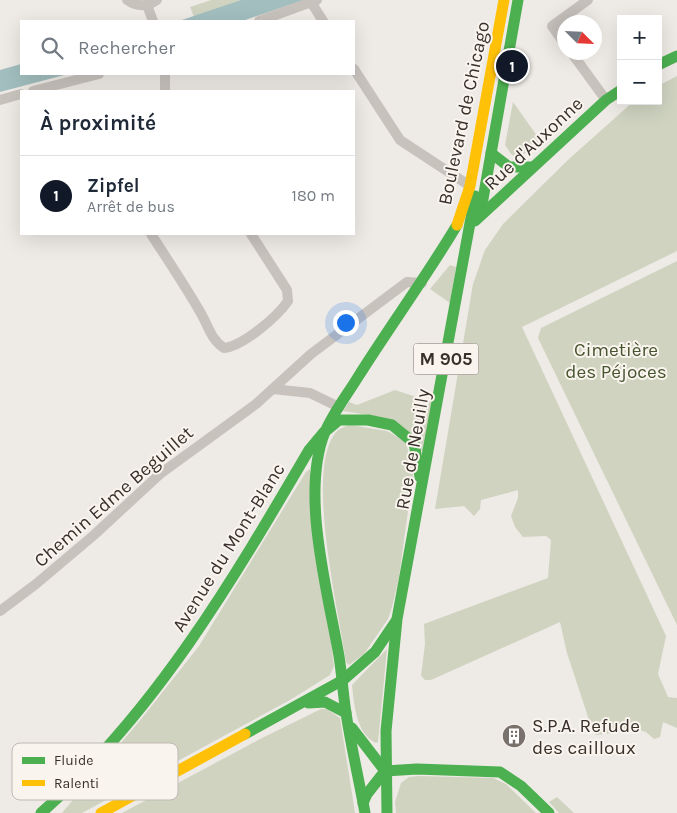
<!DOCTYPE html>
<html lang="fr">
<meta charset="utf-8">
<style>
body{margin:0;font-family:Karla,sans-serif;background:#f6f6f7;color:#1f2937}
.controls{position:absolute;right:15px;top:15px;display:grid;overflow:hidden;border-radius:0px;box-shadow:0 5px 20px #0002}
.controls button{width:45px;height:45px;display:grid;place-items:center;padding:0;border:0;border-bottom:1px solid #e0e1e3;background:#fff;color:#1f2937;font:25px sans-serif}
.compass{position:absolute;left:557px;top:15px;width:45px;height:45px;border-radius:50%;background:#fff;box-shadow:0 5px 20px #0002;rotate:114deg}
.you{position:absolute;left:345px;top:322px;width:18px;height:18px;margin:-12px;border:4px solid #fff;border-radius:50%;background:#1a73e8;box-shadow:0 0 0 8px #1a73e833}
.badge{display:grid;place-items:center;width:32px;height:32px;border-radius:50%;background:#111827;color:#fff;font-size:16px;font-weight:700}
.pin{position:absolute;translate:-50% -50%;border:2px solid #fff;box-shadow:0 1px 5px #0006}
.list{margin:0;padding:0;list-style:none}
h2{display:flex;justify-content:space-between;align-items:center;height:65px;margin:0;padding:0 20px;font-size:21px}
h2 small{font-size:16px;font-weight:400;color:#747a83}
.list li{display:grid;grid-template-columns:32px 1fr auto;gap:15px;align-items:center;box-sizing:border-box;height:80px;padding:0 20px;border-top:1px solid #e0e1e3}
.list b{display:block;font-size:19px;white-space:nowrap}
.list p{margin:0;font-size:16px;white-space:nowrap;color:#747a83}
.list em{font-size:16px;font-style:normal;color:#747a83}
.icon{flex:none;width:28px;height:28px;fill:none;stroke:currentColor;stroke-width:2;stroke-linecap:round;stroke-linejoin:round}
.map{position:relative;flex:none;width:677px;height:813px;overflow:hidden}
.search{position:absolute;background:#fff;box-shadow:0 5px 20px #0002;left:20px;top:20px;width:335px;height:55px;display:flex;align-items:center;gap:12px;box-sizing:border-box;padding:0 18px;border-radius:0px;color:#747a83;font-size:19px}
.panel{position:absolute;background:#fff;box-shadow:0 5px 20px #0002;left:20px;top:90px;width:335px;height:145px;border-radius:0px}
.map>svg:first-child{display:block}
.green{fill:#cfd3c0}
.water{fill:#a2bebe}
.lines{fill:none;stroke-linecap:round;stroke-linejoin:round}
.street{stroke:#c8c2bd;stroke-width:10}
.fast{stroke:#4caf50;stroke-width:11}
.slow{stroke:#ffc107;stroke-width:11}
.labels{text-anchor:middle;stroke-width:4;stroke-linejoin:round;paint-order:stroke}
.shield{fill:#f9f4ed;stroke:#726b65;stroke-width:1}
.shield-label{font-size:18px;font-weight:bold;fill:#38302b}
.street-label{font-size:19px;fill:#38302b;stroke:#f9f4ed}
.park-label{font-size:19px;fill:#475530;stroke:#f9f4ed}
.poi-label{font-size:19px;fill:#38302b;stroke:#f9f4ed;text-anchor:start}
.key{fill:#f9f4ed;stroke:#bfb9b3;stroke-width:1}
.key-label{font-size:14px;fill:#38302b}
</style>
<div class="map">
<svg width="677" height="813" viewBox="0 0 677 813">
<rect width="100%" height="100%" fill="#eeeae5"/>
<!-- green -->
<g class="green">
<polygon points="211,0 241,0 194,17 190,7"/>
<polygon points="677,76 677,251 522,327 666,636 658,674 668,697 677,698 677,728 663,722 660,737 654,739 646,732 639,730 596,735 593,732 567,653 560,622 431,680 425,680 421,676 425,644 424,624 548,578 551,540 546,536 523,537 515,527 511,516 518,498 518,490 481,500 480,509 474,516 464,506 435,509 473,284 485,250 503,224 569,159 634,101 658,101 658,86"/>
<polygon points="513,102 540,140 528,152 516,157 511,154 505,145"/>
<polygon points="677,261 677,625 538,338 541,328"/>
<polygon points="450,265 456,267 450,303 430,289"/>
<polygon points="395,390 432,402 423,452 381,417 343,411 349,402 357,405"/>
<path d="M350 425 387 431 406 442 413 474 399 577 392 607 388 619 364 654 349 665 346 662C339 613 306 474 334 435 337 429 344 427 350 425Z"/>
<polygon points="310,469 334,666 330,675 290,700 82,813 62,813 142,718 199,646 306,472"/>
<path d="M387 649 378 742 376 743C356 734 354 703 352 685Z"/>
<polygon points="321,709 327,709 340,718 355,813 122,813 260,739"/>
<polygon points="419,776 493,778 506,784 536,813 396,813 395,802 401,783 409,777"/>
<polygon points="557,797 574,813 559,813 549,802"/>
</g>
<!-- water -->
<g class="water">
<polygon points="241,0 304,0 242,21 179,21"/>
<polygon points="21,64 21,74 68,74 0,92 0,70"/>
</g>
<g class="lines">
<!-- street -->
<g class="street">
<path d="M127 0C137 7 147 7 157 0"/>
<polyline points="311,2 323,21"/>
<polyline points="147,5 153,21"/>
<polyline points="259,21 317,0"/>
<polyline points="564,43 552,26 588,0"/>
<polyline points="571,52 606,100"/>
<polyline points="354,69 400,140 470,186"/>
<polyline points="33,91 99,74"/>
<polyline points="165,91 165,74"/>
<polyline points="0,100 21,94"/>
<path d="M151 234C167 259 184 284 199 310 208 324 210 339 224 348 243 346 277 317 288 301L287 290 251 234"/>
<polyline points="273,389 310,393 339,407"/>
<polyline points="0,611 36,584 94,535 160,474 256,404 311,354 407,282 422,283"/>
</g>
<!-- fast -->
<g class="fast">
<polyline points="658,65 677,56"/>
<polyline points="491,153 509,167 532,167"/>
<polyline points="478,210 483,199 518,0"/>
<polyline points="475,221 606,100 621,90"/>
<polyline points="327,430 339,420 368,420 392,425 414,443 420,477"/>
<polyline points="343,680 375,652 396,621"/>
<polyline points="308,703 325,702 346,713"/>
<polyline points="352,728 385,771"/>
<polyline points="245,734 343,680"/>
<polyline points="363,803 367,794 385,771 417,769 500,772 521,786 549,813"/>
<path d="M41 813C155 713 233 580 309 450L324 432"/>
<path d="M365 813C359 780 351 746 346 713 343 694 342 675 339 656 328 593 300 493 325 432 333 413 347 395 358 377 390 326 426 277 457 225"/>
<polyline points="387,813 386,731 397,619 475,196"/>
</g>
<!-- slow -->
<g class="slow">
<polyline points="457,225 470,186 504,0"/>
<polyline points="101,813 245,734"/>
</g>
</g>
<!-- icons -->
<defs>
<g id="building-disc" transform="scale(1.25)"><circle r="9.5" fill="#78716c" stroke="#f9f4ed"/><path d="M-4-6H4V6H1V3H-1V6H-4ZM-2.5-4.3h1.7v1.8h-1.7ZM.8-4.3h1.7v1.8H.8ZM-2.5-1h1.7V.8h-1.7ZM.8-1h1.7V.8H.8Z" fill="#fff"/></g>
</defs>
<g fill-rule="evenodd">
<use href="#building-disc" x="514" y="736"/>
</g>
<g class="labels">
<!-- shield labels -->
<rect class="shield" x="413.5" y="343.5" width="65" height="31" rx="4"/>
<g class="shield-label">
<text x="446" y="365">M 905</text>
</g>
<!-- street labels -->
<g class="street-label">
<text transform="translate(463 113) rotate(-78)" y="7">Boulevard de Chicago</text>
<text transform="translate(533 143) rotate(-43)" y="7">Rue d'Auxonne</text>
<text transform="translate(412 449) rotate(-80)" y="7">Rue de Neuilly</text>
<text transform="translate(113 496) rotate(-41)" y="7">Chemin Edme Beguillet</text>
<text transform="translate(228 547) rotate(-58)" y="7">Avenue du Mont-Blanc</text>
</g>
<!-- park labels -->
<g class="park-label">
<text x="616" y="356">Cimetière<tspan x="616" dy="22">des Péjoces</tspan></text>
</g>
<!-- poi labels -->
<g class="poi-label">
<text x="532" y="732">S.P.A. Refude<tspan x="532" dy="22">des cailloux</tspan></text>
</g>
</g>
<!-- legend -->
<rect x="12" y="743" width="166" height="57" rx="8" class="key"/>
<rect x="22" y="757" width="23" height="7" fill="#4caf50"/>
<rect x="22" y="780" width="23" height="6" fill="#ffc107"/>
<g class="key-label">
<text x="54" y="765">Fluide</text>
<text x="54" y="788">Ralenti</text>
</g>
</svg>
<div class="controls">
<button>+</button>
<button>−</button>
</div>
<svg class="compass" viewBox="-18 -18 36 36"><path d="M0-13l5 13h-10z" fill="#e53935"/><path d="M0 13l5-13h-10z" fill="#747a83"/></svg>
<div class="you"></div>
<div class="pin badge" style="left:512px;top:66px">1</div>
<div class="search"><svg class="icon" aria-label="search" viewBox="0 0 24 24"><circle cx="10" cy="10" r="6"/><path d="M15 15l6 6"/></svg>Rechercher</div>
<section class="panel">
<h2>À proximité<small></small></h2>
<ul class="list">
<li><span class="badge">1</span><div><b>Zipfel</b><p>Arrêt de bus</p></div><em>180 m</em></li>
</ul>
</section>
</div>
